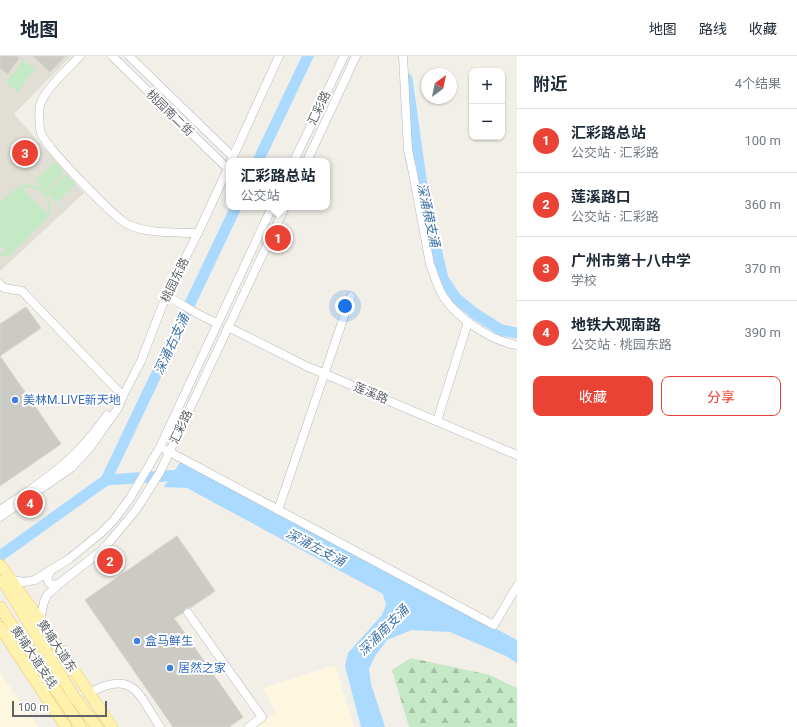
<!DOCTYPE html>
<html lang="zh">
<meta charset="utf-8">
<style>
body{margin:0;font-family:Roboto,"Noto Sans SC",sans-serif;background:#f2f2f3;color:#1f2937}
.controls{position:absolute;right:12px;top:12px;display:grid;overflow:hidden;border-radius:8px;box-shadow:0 1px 3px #0004}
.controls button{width:36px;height:36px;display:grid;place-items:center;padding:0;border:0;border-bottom:1px solid #e0e1e3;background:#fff;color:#1f2937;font:20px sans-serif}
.compass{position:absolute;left:421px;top:12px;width:36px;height:36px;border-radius:50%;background:#fff;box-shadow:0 1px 3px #0004;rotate:33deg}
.scale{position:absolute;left:12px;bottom:10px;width:95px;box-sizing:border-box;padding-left:4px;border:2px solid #5f6368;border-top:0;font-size:11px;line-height:14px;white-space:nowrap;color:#5f6368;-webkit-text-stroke:3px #fff;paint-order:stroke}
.you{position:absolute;left:345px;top:250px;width:14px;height:14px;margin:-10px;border:3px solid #fff;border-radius:50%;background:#1a73e8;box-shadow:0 0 0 6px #1a73e833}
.badge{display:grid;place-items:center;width:26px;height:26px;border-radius:50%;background:#ea4335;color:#fff;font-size:13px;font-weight:700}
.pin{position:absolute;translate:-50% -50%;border:2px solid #fff;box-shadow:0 1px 4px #0006}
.popup{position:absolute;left:226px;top:102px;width:104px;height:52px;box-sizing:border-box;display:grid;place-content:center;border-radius:8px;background:#fff;filter:drop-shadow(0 1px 3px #0005);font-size:13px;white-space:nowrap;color:#747a83}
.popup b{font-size:15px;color:#1f2937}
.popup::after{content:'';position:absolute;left:50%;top:100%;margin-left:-8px;border:8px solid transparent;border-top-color:#fff}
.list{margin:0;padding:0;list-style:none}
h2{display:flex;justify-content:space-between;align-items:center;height:52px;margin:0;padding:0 16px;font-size:17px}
h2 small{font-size:13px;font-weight:400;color:#747a83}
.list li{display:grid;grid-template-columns:26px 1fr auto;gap:12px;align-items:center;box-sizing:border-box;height:64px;padding:0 16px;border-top:1px solid #e0e1e3}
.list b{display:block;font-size:15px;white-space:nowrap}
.list p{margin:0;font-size:13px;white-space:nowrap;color:#747a83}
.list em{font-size:13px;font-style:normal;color:#747a83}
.actions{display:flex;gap:8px;padding:12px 16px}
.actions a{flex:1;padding:9px 0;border:1px solid #ea4335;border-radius:8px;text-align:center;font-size:14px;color:#ea4335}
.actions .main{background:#ea4335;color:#fff}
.map{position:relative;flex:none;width:517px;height:671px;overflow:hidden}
header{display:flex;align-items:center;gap:24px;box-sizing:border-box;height:56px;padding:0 20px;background:#fff;border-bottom:1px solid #e0e1e3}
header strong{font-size:19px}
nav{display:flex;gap:22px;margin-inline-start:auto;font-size:14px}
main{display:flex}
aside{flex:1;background:#fff}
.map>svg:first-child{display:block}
.commercial{fill:#fef7e0}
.education{fill:#e1ded6}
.green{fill:#c5e8c5;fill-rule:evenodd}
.forest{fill:url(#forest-firs)}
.water{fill:#aadaff}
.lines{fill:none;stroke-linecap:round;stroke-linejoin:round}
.river{stroke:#aadaff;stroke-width:11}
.building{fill:#cccac5;stroke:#d6d1c6}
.minor-casing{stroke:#b5b8bc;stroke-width:9}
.major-casing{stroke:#f2c960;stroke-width:12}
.minor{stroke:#fff;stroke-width:8}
.major{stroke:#fff2af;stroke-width:11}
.shop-dot{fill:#3f7fe0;stroke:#fff;stroke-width:1.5}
.labels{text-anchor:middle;stroke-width:4;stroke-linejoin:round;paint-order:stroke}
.street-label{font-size:12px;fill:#5f6368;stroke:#fff}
.shop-label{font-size:12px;fill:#366cbe;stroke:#fff;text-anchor:start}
.water-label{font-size:13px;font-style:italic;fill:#4174aa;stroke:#fff}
</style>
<header>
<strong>地图</strong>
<nav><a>地图</a><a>路线</a><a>收藏</a></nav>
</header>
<main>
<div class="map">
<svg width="517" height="671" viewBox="0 0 517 671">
<defs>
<pattern id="forest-firs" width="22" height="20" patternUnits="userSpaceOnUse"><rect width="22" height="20" fill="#c5e8c5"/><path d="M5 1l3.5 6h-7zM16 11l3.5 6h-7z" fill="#a3c0a4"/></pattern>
</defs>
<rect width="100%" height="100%" fill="#f1efe8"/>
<!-- commercial -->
<g class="commercial">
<polygon points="335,609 354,671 255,671 276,657 263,632"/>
<polygon points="0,617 39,671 0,671"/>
</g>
<!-- education -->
<polygon class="education" points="0,0 71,0 14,58 84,137 0,215"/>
<!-- green -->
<g class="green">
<polygon points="23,4 35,13 18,36 6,27"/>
<path d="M54 106 64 117 45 135 46 136 66 118 76 128 57 147 47 137 51 150 47 163 14 196 7 200 0 201V197L7 196 0 189V147C14 134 23 121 43 133L35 125ZM29 131C43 133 51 144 47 157L23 133Z"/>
</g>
<!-- forest -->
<polygon class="forest" points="411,602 490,619 517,632 517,671 409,671 392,614"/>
<!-- water -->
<polygon class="water" points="181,405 517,584 517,607 506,600 450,576 412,574 387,584 375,600 369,613 371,628 385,671 361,671 345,610 348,597 382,559 386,549 383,538 187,432 164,431"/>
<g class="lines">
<!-- river -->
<g class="river">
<polyline points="407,23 423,137 443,223 456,242 474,257 501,274 517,277"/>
<polyline points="258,105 308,0"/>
<polyline points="106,424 182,419 185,421"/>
<polyline points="0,500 106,424 236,151"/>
</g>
</g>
<!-- building -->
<g class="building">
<polygon points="0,0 16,0 19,2 8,18 0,12"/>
<polygon points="33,0 65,0 50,16"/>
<polygon points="26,251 41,272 0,300 61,388 0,430 0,268"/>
<polygon points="177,480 215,535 190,552 185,552 183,557 174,562 243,661 229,671 173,671 85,544"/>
</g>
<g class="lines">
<!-- minor casing -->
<g class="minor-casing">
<g id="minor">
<path d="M80 0C69 12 44 34 40 49 39 54 39 72 41 77 44 89 116 164 129 169 149 178 176 176 198 177"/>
<polyline points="112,0 228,113"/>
<polyline points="129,0 233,101"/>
<path d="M403 0 408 94 412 112 430 208C434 218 437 230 443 240 457 262 491 285 517 289"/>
<polyline points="231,105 279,0"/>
<polyline points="294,105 344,0"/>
<polyline points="307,105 356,0"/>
<polyline points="0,228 4,232 22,235 123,340"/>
<path d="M166 240C184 248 199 261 218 267"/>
<polyline points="228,271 306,310 517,399"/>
<polyline points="437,365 468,266"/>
<polyline points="166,394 494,569 517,530"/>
<path d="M0 454C22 439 45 425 65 407 81 393 95 376 107 359"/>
<polyline points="278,454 351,240"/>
<polyline points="0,461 71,412 89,393 118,352 123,340 141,305 166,240 198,177 229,110"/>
<polyline points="51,515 47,522 49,527 53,529 60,527"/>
<polyline points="11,524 24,526 35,524 69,503 101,477 114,464 130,442 160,391 272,151"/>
<polyline points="188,557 262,661 249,671"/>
<polyline points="40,564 44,546 47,539 60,527 101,495 111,484 136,454 160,416 285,151"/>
<path d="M89 637C133 613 138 637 160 671"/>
</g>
</g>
<!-- major casing -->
<g class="major-casing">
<g id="major">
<polyline points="0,509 40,564 112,671"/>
<polyline points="3,525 73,639 97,671"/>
<polyline points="0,551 81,671"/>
<polyline points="0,571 66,671"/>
</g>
</g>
<!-- minor -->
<use href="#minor" class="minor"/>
<!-- major -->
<use href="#major" class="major"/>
</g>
<!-- markers -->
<g class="shop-dot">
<circle cx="15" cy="344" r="4"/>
<circle cx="137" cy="585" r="4"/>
<circle cx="170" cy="612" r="4"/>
</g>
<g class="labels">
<!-- street labels -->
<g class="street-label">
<text transform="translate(319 52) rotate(-64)" y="4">汇彩路</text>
<text transform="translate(170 57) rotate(44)" y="4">桃园南二街</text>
<text transform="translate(175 224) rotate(-64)" y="4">桃园东路</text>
<text transform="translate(371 337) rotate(23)" y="4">莲溪路</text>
<text transform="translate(181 371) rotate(-65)" y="4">汇彩路</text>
<text transform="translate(57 590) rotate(56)" y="4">黄埔大道东</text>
<text transform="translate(34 601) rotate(56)" y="4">黄埔大道支线</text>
</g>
<!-- shop labels -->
<g class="shop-label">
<text x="23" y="348">美林M.LIVE新天地</text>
<text x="145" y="589">盒马鲜生</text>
<text x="178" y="616">居然之家</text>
</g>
<!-- water labels -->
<g class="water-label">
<text transform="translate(429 159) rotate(78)" y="5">深涌横支涌</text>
<text transform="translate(171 288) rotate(-65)" y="5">深涌右支涌</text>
<text transform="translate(316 491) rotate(28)" y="5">深涌左支涌</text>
<text transform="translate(383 574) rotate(-45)" y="5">深涌南支涌</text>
</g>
</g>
</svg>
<div class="controls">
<button>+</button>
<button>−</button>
</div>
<svg class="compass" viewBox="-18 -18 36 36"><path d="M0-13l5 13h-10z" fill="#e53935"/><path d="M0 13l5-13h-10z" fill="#747a83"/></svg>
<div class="scale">100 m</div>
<div class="you"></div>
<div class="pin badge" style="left:278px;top:182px">1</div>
<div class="popup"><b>汇彩路总站</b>公交站</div>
<div class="pin badge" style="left:110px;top:505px">2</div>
<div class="pin badge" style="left:25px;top:97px">3</div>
<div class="pin badge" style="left:30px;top:447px">4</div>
</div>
<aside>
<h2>附近<small>4个结果</small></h2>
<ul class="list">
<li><span class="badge">1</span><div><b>汇彩路总站</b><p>公交站 · 汇彩路</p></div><em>100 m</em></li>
<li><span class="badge">2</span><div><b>莲溪路口</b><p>公交站 · 汇彩路</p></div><em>360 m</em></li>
<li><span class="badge">3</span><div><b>广州市第十八中学</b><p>学校</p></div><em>370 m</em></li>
<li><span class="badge">4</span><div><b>地铁大观南路</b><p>公交站 · 桃园东路</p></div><em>390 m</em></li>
</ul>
<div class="actions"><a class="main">收藏</a><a>分享</a></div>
</aside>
</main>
